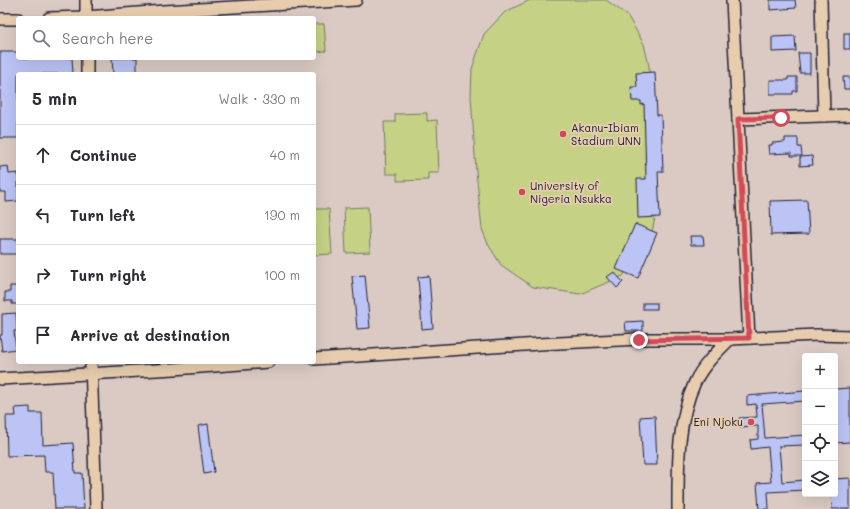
<!DOCTYPE html>
<meta charset="utf-8">
<style>
body{margin:0;font-family:Mali,sans-serif;background:#f2f2f3;color:#2b2b33}
.controls{position:absolute;right:12px;bottom:12px;display:grid;overflow:hidden;border-radius:4px;box-shadow:0 4px 16px #0002}
.controls button{width:36px;height:36px;display:grid;place-items:center;padding:0;border:0;border-bottom:1px solid #e1e1e2;background:#fff;color:#2b2b33;font:20px sans-serif}
.stop{position:absolute;width:12px;height:12px;margin:-9px;border:3px solid #d1495b;border-radius:50%;background:#fff}
.stop.end{background:#d1495b;border-color:#fff;box-shadow:0 1px 4px #0008}
.list{margin:0;padding:0;list-style:none}
h2{display:flex;justify-content:space-between;align-items:center;height:52px;margin:0;padding:0 16px;font-size:17px}
h2 small{font-size:13px;font-weight:400;color:#7c7c81}
.list li{display:grid;grid-template-columns:26px 1fr auto;gap:12px;align-items:center;box-sizing:border-box;height:60px;padding:0 16px;border-top:1px solid #e1e1e2}
.list b{display:block;font-size:15px;white-space:nowrap}
.list em{font-size:13px;font-style:normal;color:#7c7c81}
.icon{flex:none;width:22px;height:22px;fill:none;stroke:currentColor;stroke-width:2;stroke-linecap:round;stroke-linejoin:round}
.map{position:relative;flex:none;width:850px;height:509px;overflow:hidden}
.search{position:absolute;background:#fff;box-shadow:0 4px 16px #0002;left:16px;top:16px;width:300px;height:44px;display:flex;align-items:center;gap:10px;box-sizing:border-box;padding:0 14px;border-radius:4px;color:#7c7c81;font-size:15px}
.panel{position:absolute;background:#fff;box-shadow:0 4px 16px #0002;left:16px;top:72px;width:300px;height:292px;border-radius:4px}
.map>svg:first-child{display:block}
.green{fill:#c5d185;stroke:#747a60}
.building{fill:#bbc4f5;stroke:#22223b}
.lines{fill:none;stroke-linecap:round;stroke-linejoin:round}
.minor-casing{stroke:#22223b;stroke-width:14}
.minor{stroke:#e7cdae;stroke-width:11}
.route{stroke:#d1495b;stroke-width:5}
.poi-dot{fill:#d1495b;stroke:#e7cdae;stroke-width:1.5}
.labels{text-anchor:middle;stroke-width:3.5;stroke-linejoin:round;paint-order:stroke}
.poi-label{font-size:11px;fill:#22223b;stroke:#e7cdae;text-anchor:start}
</style>
<div class="map">
<svg width="850" height="509" viewBox="0 0 850 509">
<rect width="100%" height="100%" fill="#dacac3"/>
<filter id="ink" filterUnits="userSpaceOnUse"><feTurbulence type="fractalNoise" baseFrequency=".025" numOctaves="2"/><feDisplacementMap in="SourceGraphic" scale="8" xChannelSelector="R" yChannelSelector="G"/><feConvolveMatrix kernelMatrix="1 2 1 2 8 2 1 2 1" color-interpolation-filters="sRGB"/></filter>
<g filter="url(#ink)">
<!-- green -->
<g class="green">
<polygon points="531,0 606,0 627,15 644,44 649,66 657,207 650,243 623,276 580,294 533,287 501,265 488,244 482,229 476,171 471,96 472,69 484,34 505,12 528,1"/>
<polygon points="314,24 324,24 326,51 314,52"/>
<polygon points="427,113 427,121 437,120 439,173 428,173 428,180 397,181 397,174 386,174 384,122 395,122 395,114"/>
<polygon points="368,207 370,252 346,253 344,208"/>
<polygon points="314,209 329,209 332,254 314,255"/>
</g>
<!-- building -->
<g class="building">
<polygon points="770,0 795,0 796,8 770,10"/>
<rect x="844" y="33" width="6" height="16"/>
<polygon points="795,36 796,51 772,52 772,37"/>
<polygon points="0,52 18,52 18,58 72,58 73,74 18,74 18,138 0,138"/>
<polygon points="798,53 810,53 810,73 800,73"/>
<polygon points="112,58 137,58 137,74 113,74"/>
<polygon points="655,72 657,115 661,115 663,172 658,172 660,217 638,218 637,179 646,179 644,104 641,105 641,101 632,101 631,87 637,87 636,73"/>
<polygon points="788,77 797,77 797,91 793,91 793,94 770,94 770,80 788,80"/>
<polygon points="843,77 850,77 850,89 844,89"/>
<polygon points="785,138 798,138 798,147 801,147 802,156 791,156 791,153 769,154 768,145 772,145 772,143 785,142"/>
<polygon points="812,156 813,165 800,166 800,157"/>
<polygon points="8,166 9,174 18,173 18,201 6,202 6,192 0,192 0,167"/>
<polygon points="807,200 809,234 771,235 770,201"/>
<polygon points="635,224 657,233 638,278 616,269"/>
<polygon points="690,236 703,236 704,245 691,245"/>
<rect x="0" y="239" width="18" height="15"/>
<polygon points="614,272 623,282 617,288 607,277"/>
<polygon points="365,275 370,328 357,329 352,276"/>
<polygon points="429,276 433,328 422,329 418,277"/>
<polygon points="10,286 18,286 18,304 12,304 12,301 5,301 5,292 10,292"/>
<rect x="643" y="303" width="14" height="6"/>
<polygon points="16,313 17,331 14,331 16,349 2,351 0,335 2,335 2,314"/>
<polygon points="643,321 643,331 626,331 625,322"/>
<polygon points="850,388 850,442 835,443 835,389"/>
<polygon points="805,391 805,401 762,404 765,438 805,435 805,445 779,446 782,482 805,480 805,490 768,492 769,509 759,509 757,483 771,482 768,447 751,449 750,440 758,439 758,426 740,427 739,418 757,417 756,404 747,405 747,396"/>
<polygon points="30,407 30,413 42,413 43,445 73,443 75,473 82,473 84,509 55,509 53,472 45,472 44,455 7,456 6,416 16,416 15,408"/>
<polygon points="655,416 657,465 643,465 640,417"/>
<polygon points="208,424 214,472 204,474 198,426"/>
<polygon points="850,478 850,509 832,509 831,494 835,494 835,479"/>
</g>
<g class="lines">
<!-- minor casing -->
<g class="minor-casing">
<g id="minor">
<polyline points="86,0 86,18"/>
<polyline points="732,0 749,338"/>
<polyline points="821,0 824,116"/>
<polyline points="49,18 86,17 164,11 356,0"/>
<polyline points="0,19 18,19"/>
<polyline points="87,58 87,74"/>
<polyline points="738,119 850,115"/>
<polyline points="314,359 539,344 639,339 730,339 817,335 850,336"/>
<polyline points="91,362 96,509"/>
<polyline points="0,379 174,369 268,362"/>
<path d="M678 509C678 466 677 421 695 382 703 365 717 352 730 339"/>
</g>
</g>
<!-- minor -->
<use href="#minor" class="minor"/>
</g>
</g>
<g class="lines" filter="url(#ink)">
<!-- route -->
<polyline class="route" points="639,340 749,338 738,119 781,118"/>
</g>
<!-- markers -->
<g class="poi-dot">
<circle cx="563" cy="134" r="4"/>
<circle cx="522" cy="192" r="4"/>
<circle cx="751" cy="422" r="4"/>
</g>
<g class="labels">
<!-- poi labels -->
<g class="poi-label">
<text x="571" y="132">Akanu-Ibiam<tspan x="571" dy="13">Stadium UNN</tspan></text>
<text x="530" y="190">University of<tspan x="530" dy="13">Nigeria Nsukka</tspan></text>
<text x="743" y="426" text-anchor="end">Eni Njoku</text>
</g>
</g>
</svg>
<div class="controls">
<button>+</button>
<button>−</button>
<button><svg class="icon" aria-label="locate" viewBox="0 0 24 24"><circle cx="12" cy="12" r="6"/><path d="M12 2v4M12 18v4M2 12h4M18 12h4"/></svg></button>
<button><svg class="icon" aria-label="layers" viewBox="0 0 24 24"><path d="M12 4l9 5-9 5-9-5zM3 14l9 5 9-5"/></svg></button>
</div>
<div class="stop" style="left:781px;top:118px"></div>
<div class="stop end" style="left:639px;top:340px"></div>
<div class="search"><svg class="icon" aria-label="search" viewBox="0 0 24 24"><circle cx="10" cy="10" r="6"/><path d="M15 15l6 6"/></svg>Search here</div>
<section class="panel">
<h2>5 min<small>Walk · 330 m</small></h2>
<ul class="list">
<li><svg class="icon" aria-label="ahead" viewBox="0 0 24 24"><path d="M12 20V5M6 11l6-6 6 6"/></svg><div><b>Continue</b></div><em>40 m</em></li>
<li><svg class="icon" aria-label="left" viewBox="0 0 24 24"><path d="M17 20v-9H6M10 6l-5 5 5 5"/></svg><div><b>Turn left</b></div><em>190 m</em></li>
<li><svg class="icon" aria-label="right" viewBox="0 0 24 24"><path d="M7 20v-9h11M14 6l5 5-5 5"/></svg><div><b>Turn right</b></div><em>100 m</em></li>
<li><svg class="icon" aria-label="arrive" viewBox="0 0 24 24"><path d="M6 21V4h12l-3 4 3 4H6"/></svg><div><b>Arrive at destination</b></div></li>
</ul>
</section>
</div>
